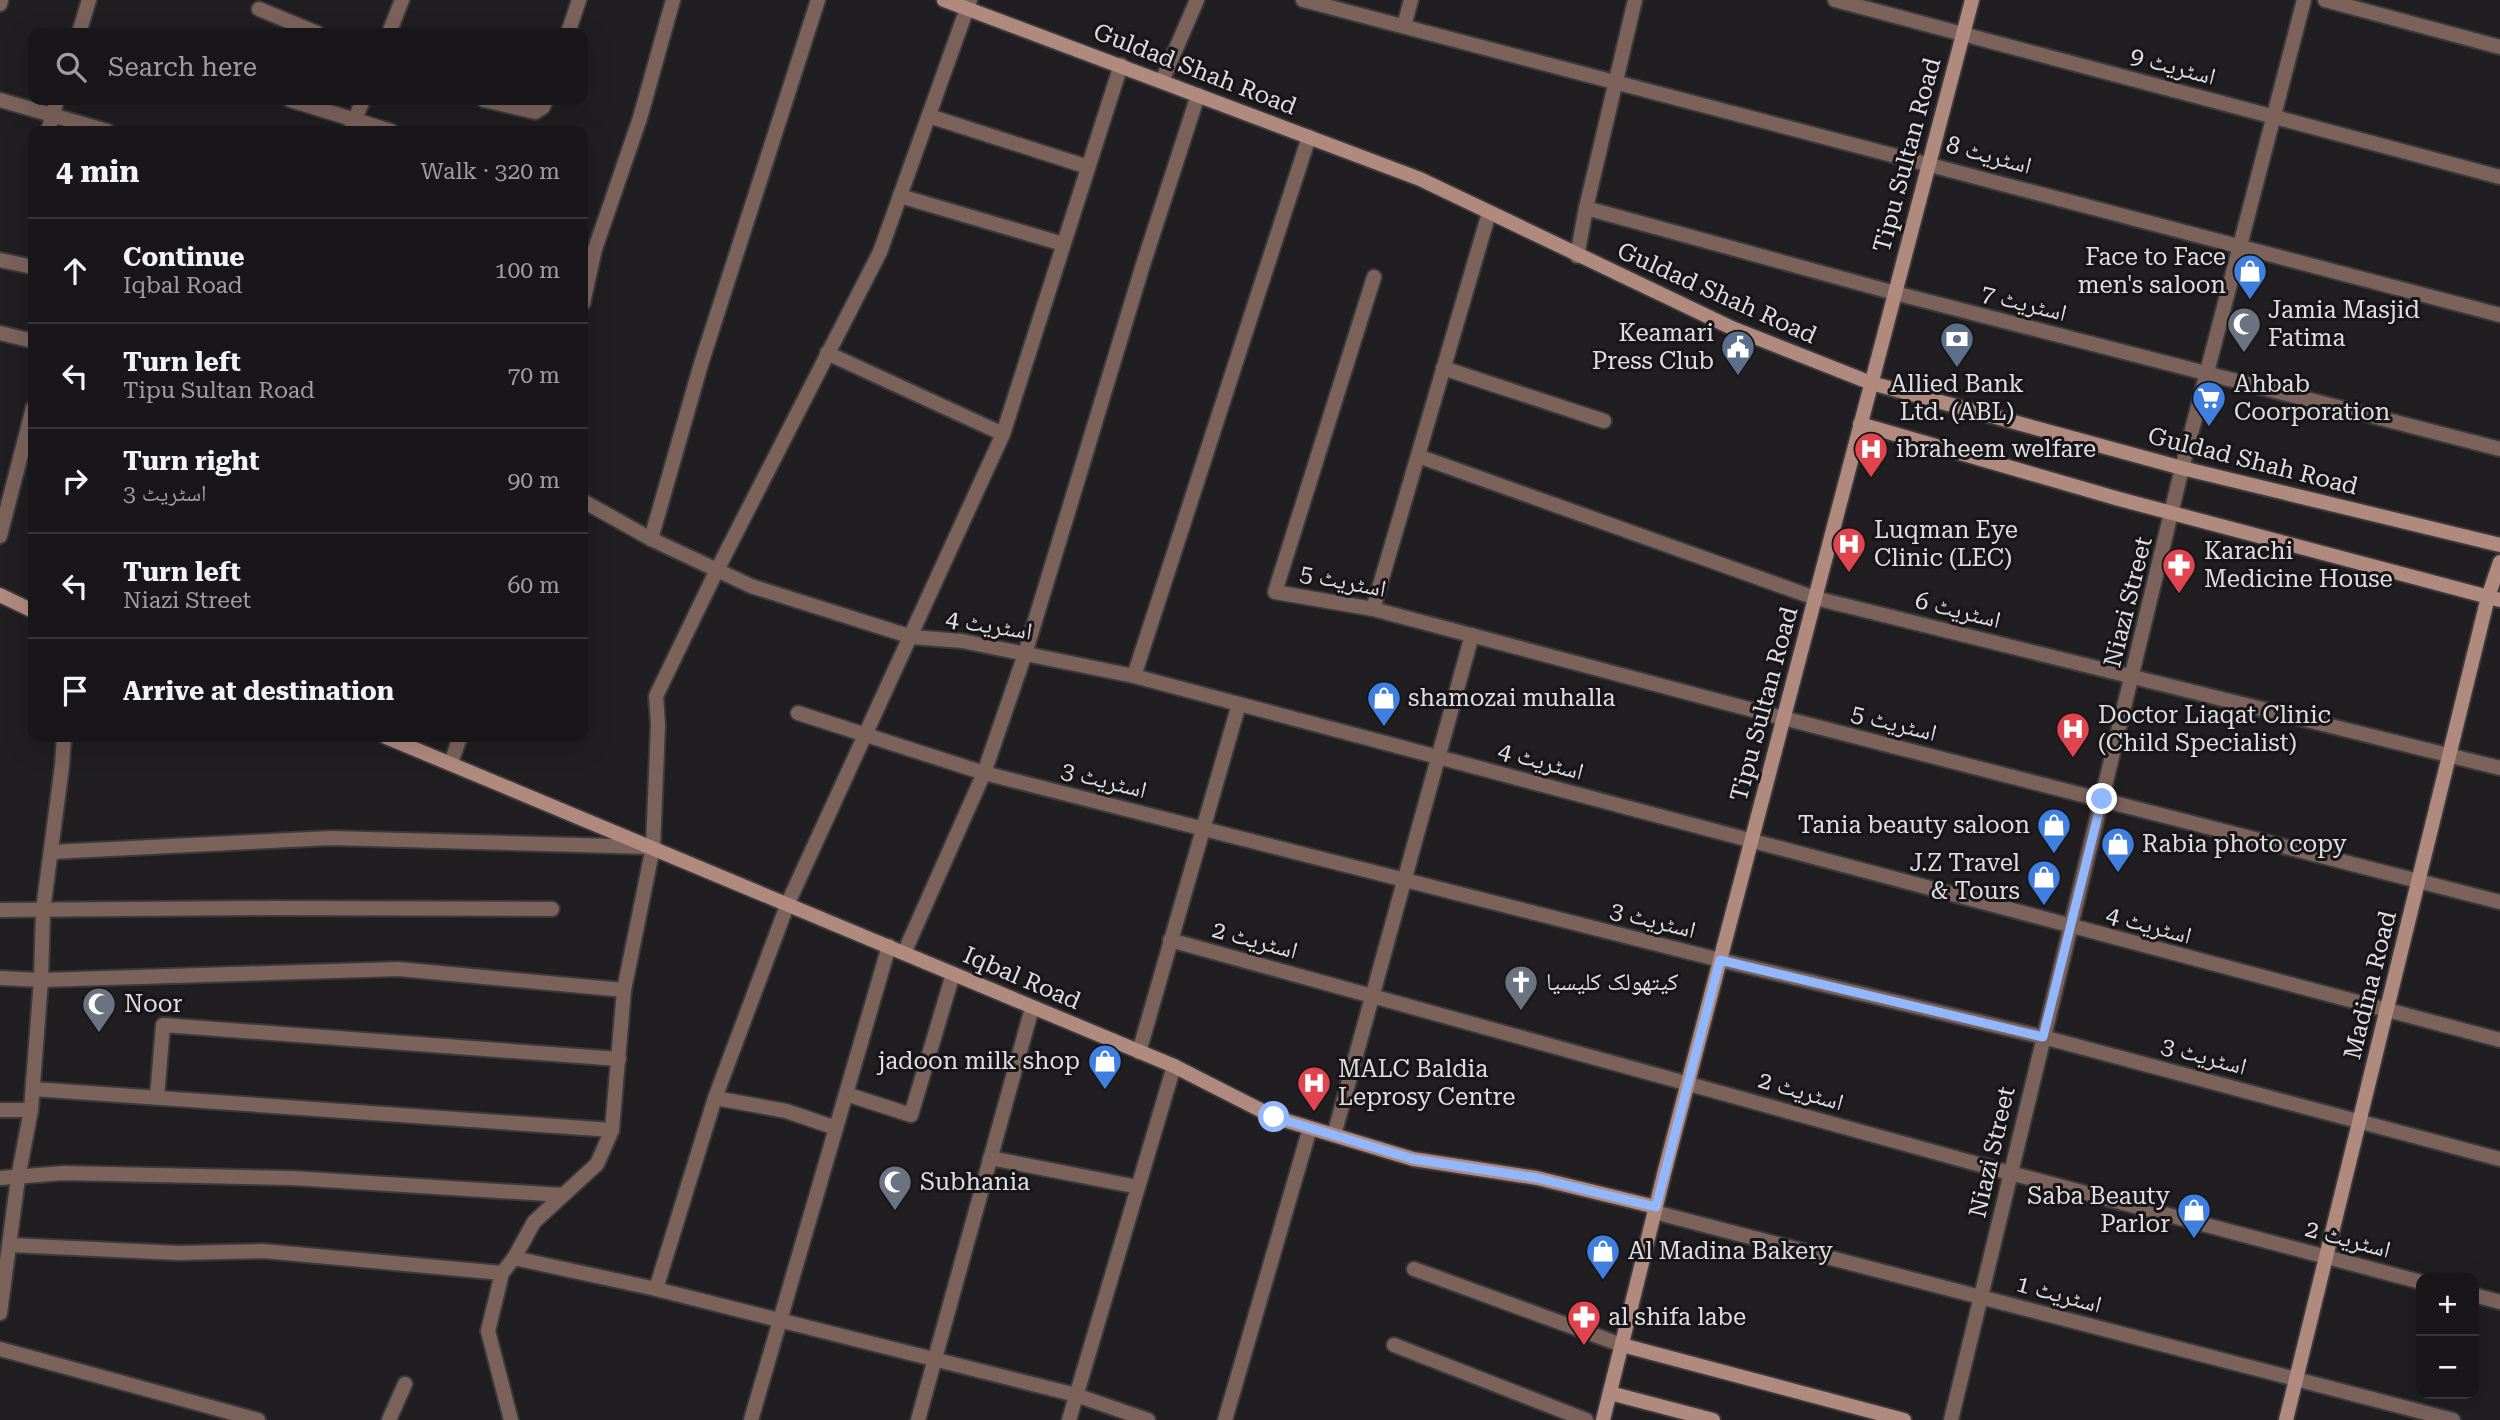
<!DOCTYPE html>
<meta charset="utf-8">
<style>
body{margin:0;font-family:"Roboto Serif","Noto Naskh Arabic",serif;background:#252325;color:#f1f3f6}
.controls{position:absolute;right:21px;bottom:21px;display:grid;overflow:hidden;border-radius:14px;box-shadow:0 7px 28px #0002}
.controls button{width:63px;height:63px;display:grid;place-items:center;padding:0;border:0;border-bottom:2px solid #363537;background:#181618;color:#f1f3f6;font:35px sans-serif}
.stop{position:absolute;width:21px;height:21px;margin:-16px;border:5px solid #92b7fd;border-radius:50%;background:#fff}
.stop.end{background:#92b7fd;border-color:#fff;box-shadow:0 2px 7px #0008}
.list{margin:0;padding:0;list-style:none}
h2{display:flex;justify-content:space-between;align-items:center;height:91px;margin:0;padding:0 28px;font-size:30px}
h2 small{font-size:23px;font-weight:400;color:#9f9fa2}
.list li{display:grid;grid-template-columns:46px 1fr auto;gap:21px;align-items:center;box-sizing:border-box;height:105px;padding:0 28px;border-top:2px solid #363537}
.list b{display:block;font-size:26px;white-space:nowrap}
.list p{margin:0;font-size:23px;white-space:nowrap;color:#9f9fa2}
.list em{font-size:23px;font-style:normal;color:#9f9fa2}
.icon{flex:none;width:38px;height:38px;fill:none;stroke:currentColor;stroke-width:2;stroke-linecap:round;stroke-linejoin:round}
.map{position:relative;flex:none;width:2500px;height:1420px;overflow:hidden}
.search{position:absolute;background:#181618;box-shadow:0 7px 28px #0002;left:28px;top:28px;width:560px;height:77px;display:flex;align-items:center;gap:18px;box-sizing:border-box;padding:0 24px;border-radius:14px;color:#9f9fa2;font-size:26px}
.panel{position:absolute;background:#181618;box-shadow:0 7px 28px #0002;left:28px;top:126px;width:560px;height:616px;border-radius:14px}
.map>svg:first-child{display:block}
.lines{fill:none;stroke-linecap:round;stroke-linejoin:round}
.street-casing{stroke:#3b393b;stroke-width:18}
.secondary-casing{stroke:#3b393b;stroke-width:18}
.street{stroke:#7b635c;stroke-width:14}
.secondary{stroke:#b08a7f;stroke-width:14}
.route{stroke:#92b7fd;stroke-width:9}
.labels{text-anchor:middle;stroke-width:6;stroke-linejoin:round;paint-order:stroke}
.street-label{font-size:24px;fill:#e0dee0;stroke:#171517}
.poi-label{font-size:24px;fill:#e0dee0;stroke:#171517;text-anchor:start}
</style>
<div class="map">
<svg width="2500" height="1420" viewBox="0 0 2500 1420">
<rect width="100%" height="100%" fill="#201e20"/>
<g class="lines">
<!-- street casing -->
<g class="street-casing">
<g id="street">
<polyline points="1303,0 2500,315"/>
<polyline points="1835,0 2500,177"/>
<polyline points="2325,0 2500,47"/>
<polyline points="0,4 1,0"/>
<polyline points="259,9 317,33"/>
<polyline points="1404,26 1411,0"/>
<polyline points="79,33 89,0"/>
<polyline points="389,33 402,0"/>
<polyline points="568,33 579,0"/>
<polyline points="1162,81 1197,0"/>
<polyline points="0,100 107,131"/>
<polyline points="290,100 391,131"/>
<polyline points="484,100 535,112 543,107 546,100"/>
<polyline points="929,116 1088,167"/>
<polyline points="48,131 57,100"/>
<polyline points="350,131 363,100"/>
<polyline points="900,196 1063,244"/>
<polyline points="1586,208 1635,0"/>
<polyline points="1577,256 1586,208 1895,293 2500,449"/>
<polyline points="0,260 33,267"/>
<polyline points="1374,277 1275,592 1373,609 1783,718 2500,902"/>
<polyline points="583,303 595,249 640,118 673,0"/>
<polyline points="0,333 33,341"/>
<polyline points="827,353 1003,434"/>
<polyline points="1443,368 1604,421"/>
<polyline points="1418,456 1815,598 2500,768"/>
<polyline points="583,501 651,539 751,586 912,637 962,641 1134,676 2500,1040"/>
<polyline points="0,536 33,408"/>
<polyline points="651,539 701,364 818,0"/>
<polyline points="1373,609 1489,213"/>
<polyline points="1134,676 1309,137"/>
<polyline points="798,713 984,773 1720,960 2043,1037 2500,1159"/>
<polyline points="451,763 460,737"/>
<polyline points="51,852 331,838 648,847"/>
<polyline points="0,910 273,908 552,909"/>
<polyline points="1170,940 2010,1173 2421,1282"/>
<polyline points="904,953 984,773 1025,654 1142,268 1198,95"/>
<polyline points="0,978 41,980 398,969 624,990"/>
<polyline points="1139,1052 1239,704"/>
<polyline points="33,1089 612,1130"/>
<polyline points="846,1094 911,1115 953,974"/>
<polyline points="157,1097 163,1025 619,1059"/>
<polyline points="715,1098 786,1111 836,1128"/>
<polyline points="0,1110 31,1110"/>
<polyline points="1334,1135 1472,635"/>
<polyline points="990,1158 1138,1187"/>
<polyline points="0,1178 64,1173 292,1178 563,1195"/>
<polyline points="1654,1212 2453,1420"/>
<polyline points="10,1245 179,1253 263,1251 502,1273"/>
<polyline points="514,1258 656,1289 1076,1395 1148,1420"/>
<polyline points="1414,1269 1622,1345"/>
<polyline points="656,1289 715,1098 788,903 1003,434 1121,65"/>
<polyline points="2474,1295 2500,1302"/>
<polyline points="0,1313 18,1178 31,1110 41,980 43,910 62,766 64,737"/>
<polyline points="1394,1345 1586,1420"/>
<polyline points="0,1349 258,1420"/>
<polyline points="389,1420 405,1384"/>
<polyline points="511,1420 488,1331 502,1273 514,1258 534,1222 597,1164 612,1130 624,990 653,847 658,725 656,696 716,572 880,252 970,0"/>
<polyline points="751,1420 889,946"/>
<polyline points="918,1420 1032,1008"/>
<polyline points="1069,1420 1174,1066"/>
<polyline points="1225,1420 1310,1128"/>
<polyline points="1951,1420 2182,468 2304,0"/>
</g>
</g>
<!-- secondary casing -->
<g class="secondary-casing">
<g id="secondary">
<polyline points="944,0 1420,179 1732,328 1871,383 2182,468 2500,545"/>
<polyline points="1860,424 2119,499 2500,600"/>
<polyline points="0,595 33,611"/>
<polyline points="386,737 1174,1066 1274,1117 1413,1159 1537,1178 1656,1207"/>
<polyline points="1622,1345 1904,1420"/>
<polyline points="1610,1393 1713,1420"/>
<polyline points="1603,1420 1665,1170 1972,0"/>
<polyline points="2286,1420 2488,597 2500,562"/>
</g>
</g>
<!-- street -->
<use href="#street" class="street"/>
<!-- secondary -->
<use href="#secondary" class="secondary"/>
</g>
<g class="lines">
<!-- route -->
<polyline class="route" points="1274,1117 1413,1159 1537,1178 1656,1207 1720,960 2043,1037 2102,799"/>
</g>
<!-- icons -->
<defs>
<g id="shop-pin" transform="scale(1.75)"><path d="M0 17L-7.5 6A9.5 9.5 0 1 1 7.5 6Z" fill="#3f7fe0" stroke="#171517"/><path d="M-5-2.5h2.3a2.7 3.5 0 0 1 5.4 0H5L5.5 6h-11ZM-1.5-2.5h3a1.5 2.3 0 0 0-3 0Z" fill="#fff"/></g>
<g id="mosque-pin" transform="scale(1.75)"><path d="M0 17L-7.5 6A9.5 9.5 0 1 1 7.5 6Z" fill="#6b7280" stroke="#171517"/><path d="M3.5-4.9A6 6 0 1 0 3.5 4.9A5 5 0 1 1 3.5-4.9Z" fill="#fff"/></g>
<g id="bank-pin" transform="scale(1.75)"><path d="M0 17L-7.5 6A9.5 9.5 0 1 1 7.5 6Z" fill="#5c6f8a" stroke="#171517"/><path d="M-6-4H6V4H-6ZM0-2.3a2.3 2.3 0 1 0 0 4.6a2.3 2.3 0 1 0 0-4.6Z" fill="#fff"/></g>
<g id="civic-pin" transform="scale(1.75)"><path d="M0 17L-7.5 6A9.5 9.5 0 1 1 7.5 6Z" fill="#5c6f8a" stroke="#171517"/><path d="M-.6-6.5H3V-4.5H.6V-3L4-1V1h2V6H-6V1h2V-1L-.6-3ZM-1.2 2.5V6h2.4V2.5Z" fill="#fff"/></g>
<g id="supermarket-pin" transform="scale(1.75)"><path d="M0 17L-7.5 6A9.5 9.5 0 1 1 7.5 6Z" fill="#3f7fe0" stroke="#171517"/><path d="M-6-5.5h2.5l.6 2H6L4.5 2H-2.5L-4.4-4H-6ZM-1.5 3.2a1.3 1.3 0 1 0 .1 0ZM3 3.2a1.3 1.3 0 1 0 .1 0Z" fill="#fff"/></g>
<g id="hospital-pin" transform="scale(1.75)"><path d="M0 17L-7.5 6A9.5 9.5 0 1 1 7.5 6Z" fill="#e0444e" stroke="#171517"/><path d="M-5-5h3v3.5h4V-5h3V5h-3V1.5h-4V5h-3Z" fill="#fff"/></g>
<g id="pharmacy-pin" transform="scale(1.75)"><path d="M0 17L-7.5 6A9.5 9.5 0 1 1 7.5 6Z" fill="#e0444e" stroke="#171517"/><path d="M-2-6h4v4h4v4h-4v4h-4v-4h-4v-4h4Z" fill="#fff"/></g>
<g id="church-pin" transform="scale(1.75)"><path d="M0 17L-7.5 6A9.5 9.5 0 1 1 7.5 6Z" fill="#6b7280" stroke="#171517"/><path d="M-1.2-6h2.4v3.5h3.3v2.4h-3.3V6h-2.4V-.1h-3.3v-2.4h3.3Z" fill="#fff"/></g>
</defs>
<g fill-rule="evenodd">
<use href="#shop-pin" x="2250" y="271"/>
<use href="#mosque-pin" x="2244" y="324"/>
<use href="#bank-pin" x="1957" y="339"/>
<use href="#civic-pin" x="1738" y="347"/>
<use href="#supermarket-pin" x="2209" y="398"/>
<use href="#hospital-pin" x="1871" y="449"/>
<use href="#hospital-pin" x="1849" y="544"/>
<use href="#pharmacy-pin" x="2179" y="565"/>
<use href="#shop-pin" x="1384" y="698"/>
<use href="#hospital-pin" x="2073" y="729"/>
<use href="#shop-pin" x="2054" y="825"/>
<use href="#shop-pin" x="2118" y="844"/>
<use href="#shop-pin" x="2044" y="877"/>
<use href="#church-pin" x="1521" y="982"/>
<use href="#mosque-pin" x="99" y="1004"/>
<use href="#shop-pin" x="1105" y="1061"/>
<use href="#hospital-pin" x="1314" y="1083"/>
<use href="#mosque-pin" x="895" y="1182"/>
<use href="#shop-pin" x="2194" y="1210"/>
<use href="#shop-pin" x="1603" y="1251"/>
<use href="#pharmacy-pin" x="1584" y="1317"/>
</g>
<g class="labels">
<!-- street labels -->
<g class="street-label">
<text transform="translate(2173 66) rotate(15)" y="8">اسٹریٹ 9</text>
<text transform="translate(1195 69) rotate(21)" y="8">Guldad Shah Road</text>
<text transform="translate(1907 155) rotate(-75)" y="8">Tipu Sultan Road</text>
<text transform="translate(1989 155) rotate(15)" y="8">اسٹریٹ 8</text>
<text transform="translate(1717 293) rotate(24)" y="8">Guldad Shah Road</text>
<text transform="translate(2024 303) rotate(14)" y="8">اسٹریٹ 7</text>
<text transform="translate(2253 461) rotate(14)" y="8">Guldad Shah Road</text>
<text transform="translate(1343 581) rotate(11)" y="8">اسٹریٹ 5</text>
<text transform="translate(2128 602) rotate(-76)" y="8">Niazi Street</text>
<text transform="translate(1958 610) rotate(14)" y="8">اسٹریٹ 6</text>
<text transform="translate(989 625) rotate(9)" y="8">اسٹریٹ 4</text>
<text transform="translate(1764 704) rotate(-75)" y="8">Tipu Sultan Road</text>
<text transform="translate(1894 723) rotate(14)" y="8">اسٹریٹ 5</text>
<text transform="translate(1541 761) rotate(15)" y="8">اسٹریٹ 4</text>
<text transform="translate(1104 780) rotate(14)" y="8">اسٹریٹ 3</text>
<text transform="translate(1653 920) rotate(14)" y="8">اسٹریٹ 3</text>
<text transform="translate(2149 925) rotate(15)" y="8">اسٹریٹ 4</text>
<text transform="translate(1255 940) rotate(15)" y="8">اسٹریٹ 2</text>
<text transform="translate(1022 978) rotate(23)" y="8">Iqbal Road</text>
<text transform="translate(2370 985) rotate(-76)" y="8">Madina Road</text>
<text transform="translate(2204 1056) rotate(15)" y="8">اسٹریٹ 3</text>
<text transform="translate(1801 1091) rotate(16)" y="8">اسٹریٹ 2</text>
<text transform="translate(1992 1152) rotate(-77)" y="8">Niazi Street</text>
<text transform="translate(2348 1239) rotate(15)" y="8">اسٹریٹ 2</text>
<text transform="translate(2059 1294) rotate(15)" y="8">اسٹریٹ 1</text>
</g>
<!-- poi labels -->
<g class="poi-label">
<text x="2226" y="265" text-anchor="end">Face to Face<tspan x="2226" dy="28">men's saloon</tspan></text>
<text x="2268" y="318">Jamia Masjid<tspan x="2268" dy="28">Fatima</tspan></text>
<text x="1714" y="341" text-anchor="end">Keamari<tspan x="1714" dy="28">Press Club</tspan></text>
<text x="1957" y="392" text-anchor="middle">Allied Bank<tspan x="1957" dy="28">Ltd. (ABL)</tspan></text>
<text x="2234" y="392">Ahbab<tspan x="2234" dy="28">Coorporation</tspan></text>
<text x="1896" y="457">ibraheem welfare</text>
<text x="1874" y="538">Luqman Eye<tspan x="1874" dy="28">Clinic (LEC)</tspan></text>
<text x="2204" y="559">Karachi<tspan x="2204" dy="28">Medicine House</tspan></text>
<text x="1408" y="706">shamozai muhalla</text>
<text x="2098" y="723">Doctor Liaqat Clinic<tspan x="2098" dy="28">(Child Specialist)</tspan></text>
<text x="2030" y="833" text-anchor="end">Tania beauty saloon</text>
<text x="2142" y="852">Rabia photo copy</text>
<text x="2020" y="871" text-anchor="end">J.Z Travel<tspan x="2020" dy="28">&amp; Tours</tspan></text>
<text x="1546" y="990">کیتھولک کلیسیا</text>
<text x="124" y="1012">Noor</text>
<text x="1080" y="1069" text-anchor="end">jadoon milk shop</text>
<text x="1338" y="1077">MALC Baldia<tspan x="1338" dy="28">Leprosy Centre</tspan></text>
<text x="920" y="1190">Subhania</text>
<text x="2170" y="1204" text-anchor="end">Saba Beauty<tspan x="2170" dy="28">Parlor</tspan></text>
<text x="1628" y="1259">Al Madina Bakery</text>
<text x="1608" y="1325">al shifa labe</text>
</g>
</g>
</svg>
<div class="controls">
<button>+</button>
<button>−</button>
</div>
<div class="stop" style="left:1274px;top:1117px"></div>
<div class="stop end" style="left:2102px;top:799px"></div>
<div class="search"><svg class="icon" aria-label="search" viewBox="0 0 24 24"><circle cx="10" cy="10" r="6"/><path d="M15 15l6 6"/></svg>Search here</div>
<section class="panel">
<h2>4 min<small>Walk · 320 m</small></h2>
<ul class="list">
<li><svg class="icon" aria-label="ahead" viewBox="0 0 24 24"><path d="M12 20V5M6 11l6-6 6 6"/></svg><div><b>Continue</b><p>Iqbal Road</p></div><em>100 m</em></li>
<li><svg class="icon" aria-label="left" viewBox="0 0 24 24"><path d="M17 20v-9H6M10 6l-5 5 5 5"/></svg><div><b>Turn left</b><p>Tipu Sultan Road</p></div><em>70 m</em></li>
<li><svg class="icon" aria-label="right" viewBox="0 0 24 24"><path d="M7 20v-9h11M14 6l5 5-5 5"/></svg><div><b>Turn right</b><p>اسٹریٹ 3</p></div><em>90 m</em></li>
<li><svg class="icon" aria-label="left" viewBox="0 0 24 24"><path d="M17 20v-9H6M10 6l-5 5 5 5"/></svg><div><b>Turn left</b><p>Niazi Street</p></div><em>60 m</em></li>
<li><svg class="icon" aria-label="arrive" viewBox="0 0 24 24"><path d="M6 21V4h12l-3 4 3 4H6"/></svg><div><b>Arrive at destination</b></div></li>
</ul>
</section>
</div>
